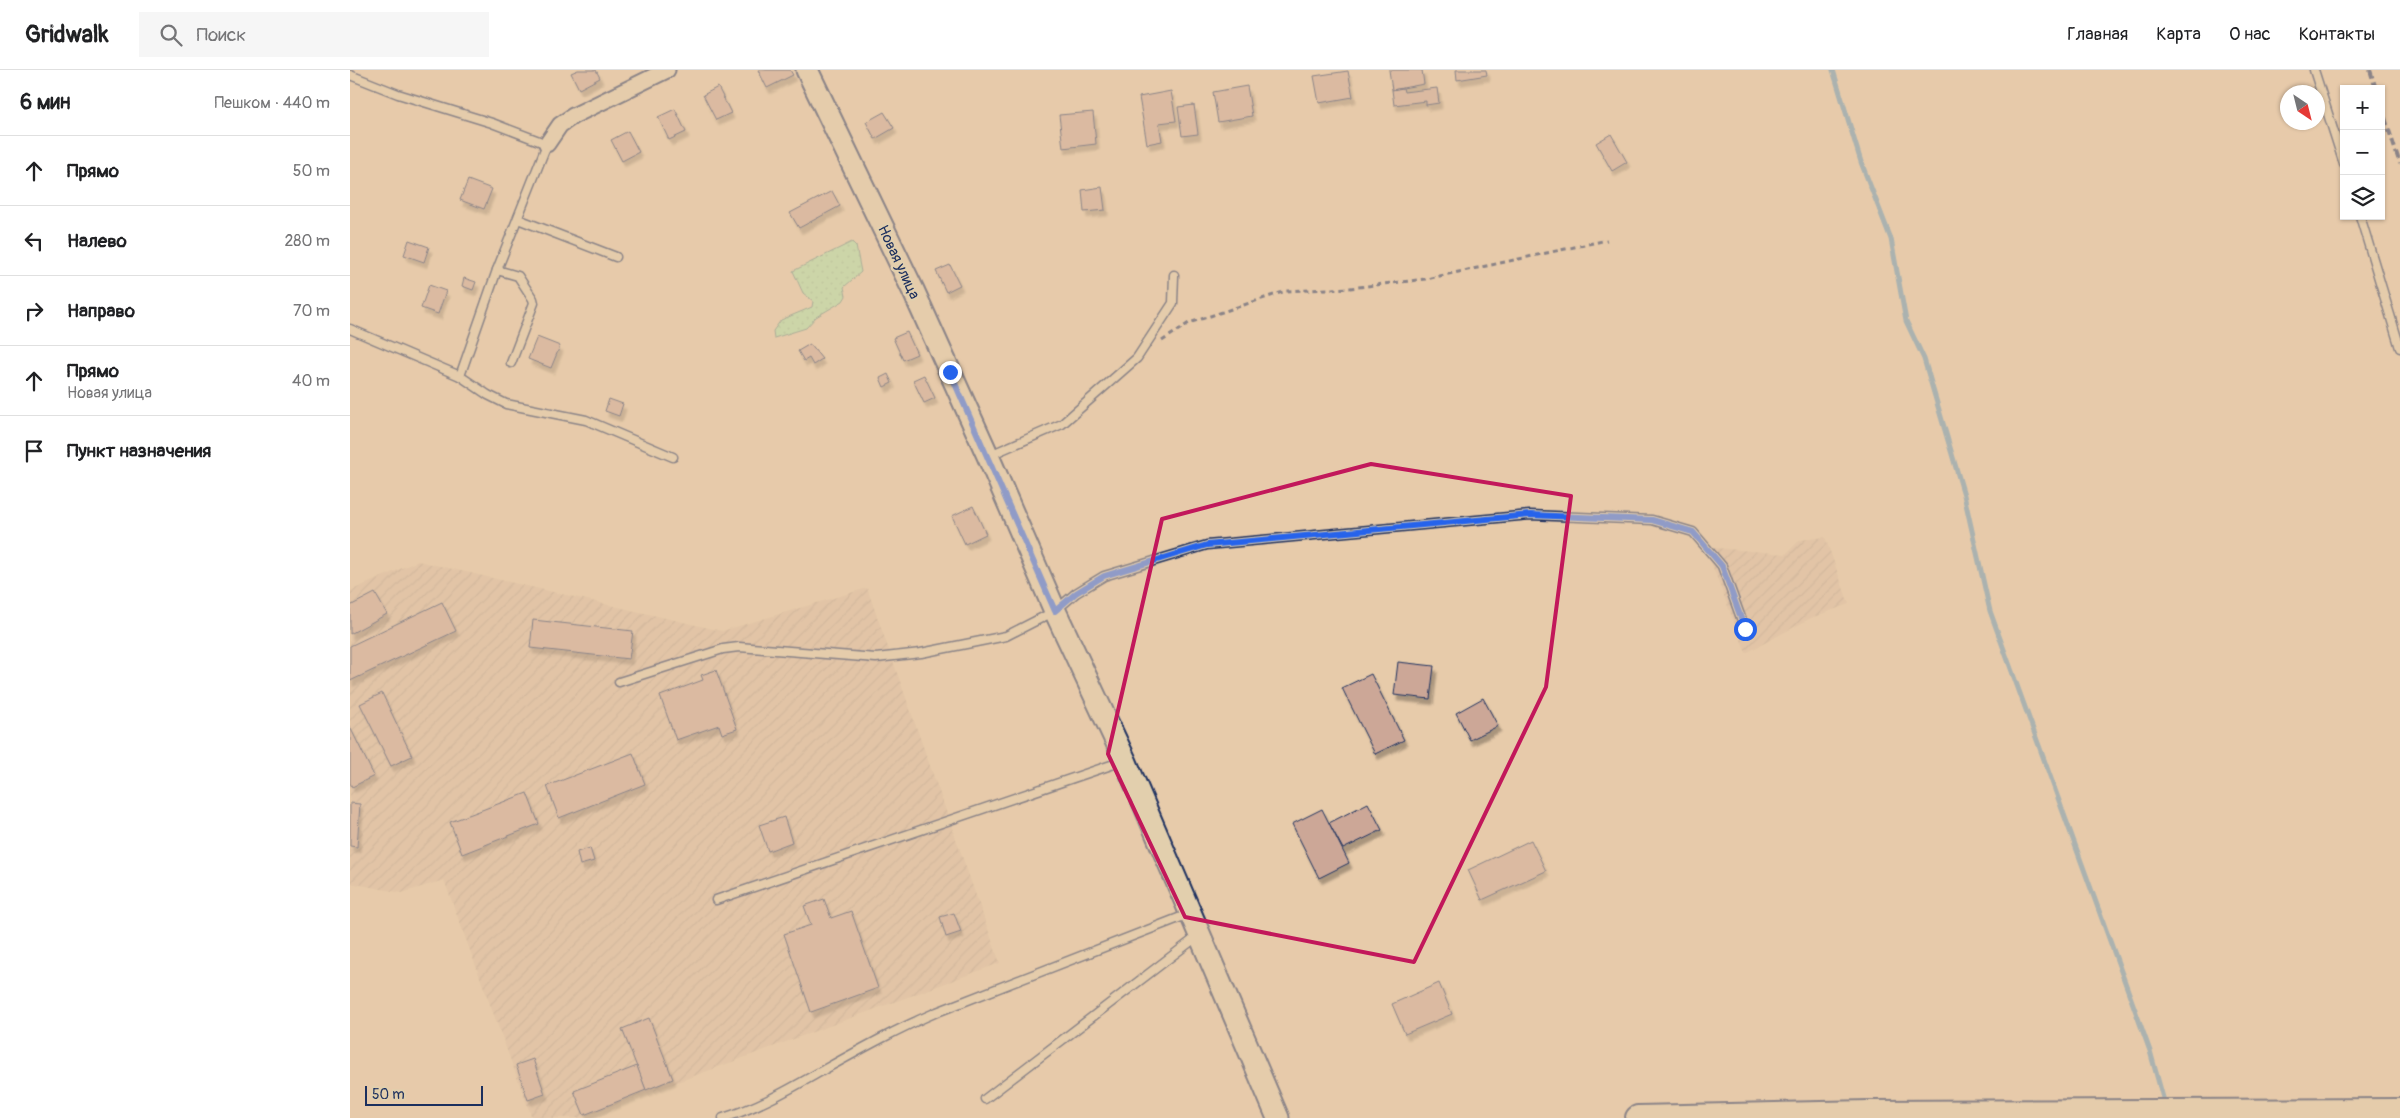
<!DOCTYPE html>
<html lang="ru">
<meta charset="utf-8">
<style>
body{margin:0;font-family:Pangolin,sans-serif;background:#f6f6f6;color:#202124}
.controls{position:absolute;right:15px;top:15px;display:grid;overflow:hidden;border-radius:0px;box-shadow:0 1px 4px #0004}
.controls button{width:45px;height:45px;display:grid;place-items:center;padding:0;border:0;border-bottom:1px solid #e0e0e0;background:#fff;color:#202124;font:25px sans-serif}
.compass{position:absolute;left:1930px;top:15px;width:45px;height:45px;border-radius:50%;background:#fff;box-shadow:0 1px 4px #0004;rotate:145deg}
.scale{position:absolute;left:15px;bottom:12px;width:118px;box-sizing:border-box;padding-left:5px;border:2px solid #1b2f5e;border-top:0;font-size:14px;line-height:18px;white-space:nowrap;color:#1b2f5e;-webkit-text-stroke:4px #e2cfad;paint-order:stroke}
.stop{position:absolute;width:15px;height:15px;margin:-11px;border:4px solid #2563eb;border-radius:50%;background:#fff}
.stop.end{background:#2563eb;border-color:#fff;box-shadow:0 1px 5px #0008}
.list{margin:0;padding:0;list-style:none}
h2{display:flex;justify-content:space-between;align-items:center;height:65px;margin:0;padding:0 20px;font-size:21px}
h2 small{font-size:16px;font-weight:400;color:#757577}
.list li{display:grid;grid-template-columns:32px 1fr auto;gap:15px;align-items:center;box-sizing:border-box;height:70px;padding:0 20px;border-top:1px solid #e0e0e0}
.list b{display:block;font-size:19px;white-space:nowrap}
.list p{margin:0;font-size:16px;white-space:nowrap;color:#757577}
.list em{font-size:16px;font-style:normal;color:#757577}
.icon{flex:none;width:28px;height:28px;fill:none;stroke:currentColor;stroke-width:2;stroke-linecap:round;stroke-linejoin:round}
.map{position:relative;flex:none;width:2050px;height:1048px;overflow:hidden}
header{display:flex;align-items:center;gap:30px;box-sizing:border-box;height:70px;padding:0 25px;background:#fff;border-bottom:1px solid #e0e0e0}
header strong{font-size:24px}
nav{display:flex;gap:28px;margin-inline-start:auto;font-size:18px}
.search{width:350px;height:45px;background:#f6f6f6;display:flex;align-items:center;gap:12px;box-sizing:border-box;padding:0 18px;border-radius:0px;color:#757577;font-size:19px}
main{display:flex}
aside{flex:1;background:#fff}
.map>svg:first-child{display:block}
.industrial{fill:url(#industrial-furrows)}
.grass{fill:url(#grass-dots);stroke:#648982}
.lines{fill:none;stroke-linecap:round;stroke-linejoin:round}
.stream{stroke:#6295b7;stroke-width:5}
.building{fill:#cca797;stroke:#1b2f5e;filter:url(#shadow)}
.service-casing{stroke:#1b2f5e;stroke-width:11}
.minor-casing{stroke:#1b2f5e;stroke-width:19}
.secondary-casing{stroke:#1b2f5e;stroke-width:25}
.trunk-casing{stroke:#1b2f5e;stroke-width:28}
.path{stroke:#1b2f5e;stroke-width:3;stroke-dasharray:5 4;stroke-linecap:butt}
.service{stroke:#e2cfad;stroke-width:8}
.minor{stroke:#e2cfad;stroke-width:15}
.secondary{stroke:#e2cfad;stroke-width:21}
.trunk{stroke:#e2cfad;stroke-width:24}
.rail{stroke:#1b2f5e;stroke-width:4;stroke-dasharray:8 4;stroke-linecap:butt}
.route{stroke:#2563eb;stroke-width:6}
.marked{fill:none;stroke:#c2185b;stroke-width:4;stroke-linejoin:round}
.labels{text-anchor:middle;stroke-width:5;stroke-linejoin:round;paint-order:stroke}
.street-label{font-size:15px;fill:#1b2f5e;stroke:#e2cfad}
</style>
<header>
<strong>Gridwalk</strong>
<div class="search"><svg class="icon" aria-label="search" viewBox="0 0 24 24"><circle cx="10" cy="10" r="6"/><path d="M15 15l6 6"/></svg>Поиск</div>
<nav><a>Главная</a><a>Карта</a><a>О нас</a><a>Контакты</a></nav>
</header>
<main>
<aside>
<h2>6 мин<small>Пешком · 440 m</small></h2>
<ul class="list">
<li><svg class="icon" aria-label="ahead" viewBox="0 0 24 24"><path d="M12 20V5M6 11l6-6 6 6"/></svg><div><b>Прямо</b></div><em>50 m</em></li>
<li><svg class="icon" aria-label="left" viewBox="0 0 24 24"><path d="M17 20v-9H6M10 6l-5 5 5 5"/></svg><div><b>Налево</b></div><em>280 m</em></li>
<li><svg class="icon" aria-label="right" viewBox="0 0 24 24"><path d="M7 20v-9h11M14 6l5 5-5 5"/></svg><div><b>Направо</b></div><em>70 m</em></li>
<li><svg class="icon" aria-label="ahead" viewBox="0 0 24 24"><path d="M12 20V5M6 11l6-6 6 6"/></svg><div><b>Прямо</b><p>Новая улица</p></div><em>40 m</em></li>
<li><svg class="icon" aria-label="arrive" viewBox="0 0 24 24"><path d="M6 21V4h12l-3 4 3 4H6"/></svg><div><b>Пункт назначения</b></div></li>
</ul>
</aside>
<div class="map">
<svg width="2050" height="1048" viewBox="0 0 2050 1048">
<defs>
<pattern id="industrial-furrows" width="10" height="10" patternUnits="userSpaceOnUse" patternTransform="scale(1.25)"><rect width="10" height="10" fill="#dbbda3"/><path d="M-1 1l2-2M0 10L10 0M9 11l2-2" fill="none" stroke="#bba38f"/></pattern>
<pattern id="grass-dots" width="8" height="8" patternUnits="userSpaceOnUse" patternTransform="scale(1.25)"><rect width="8" height="8" fill="#ace3a7"/><path d="M2 2h.1M6 6h.1" fill="none" stroke="#93c392" stroke-width="1.8" stroke-linecap="round"/></pattern>
<filter id="shadow"><feDropShadow dx="3" dy="5.5" stdDeviation="1" flood-color="#0004"/></filter>
</defs>
<rect width="100%" height="100%" fill="#e7cbaa"/>
<filter id="ink" filterUnits="userSpaceOnUse"><feTurbulence type="fractalNoise" baseFrequency=".02" numOctaves="2"/><feDisplacementMap in="SourceGraphic" scale="10" xChannelSelector="R" yChannelSelector="G"/><feConvolveMatrix kernelMatrix="1 2 1 2 8 2 1 2 1" color-interpolation-filters="sRGB"/></filter>
<g filter="url(#ink)">
<!-- industrial -->
<g class="industrial">
<polygon points="1475,467 1499,534 1461,548 1396,583 1355,477 1436,484 1450,470"/>
<polygon points="68,491 372,561 517,518 650,893 230,1048 182,1048 94,810 52,823 0,813 0,521"/>
</g>
<!-- grass -->
<polygon class="grass" points="502,172 506,176 511,202 494,217 496,226 493,231 466,247 456,258 424,268 423,261 431,250 462,237 463,231 453,223 443,201"/>
<g class="lines">
<!-- stream -->
<polyline class="stream" points="1483,0 1511,92 1541,169 1556,251 1574,289 1614,425 1640,541 1800,981 1815,1035"/>
</g>
<!-- building -->
<g class="building">
<polygon points="228,0 246,0 250,8 229,19 221,3"/>
<polygon points="408,0 440,0 443,5 417,18"/>
<polygon points="1039,0 1072,0 1074,14 1042,20"/>
<polygon points="1106,0 1136,0 1137,5 1107,10"/>
<polygon points="998,1 1003,27 969,33 964,6"/>
<polygon points="897,16 902,46 868,52 863,22"/>
<polygon points="368,17 381,43 366,50 353,25"/>
<polygon points="1053,18 1054,22 1087,18 1089,33 1076,35 1076,31 1044,35 1042,20"/>
<polygon points="821,21 826,51 809,53 812,71 797,74 789,27"/>
<polygon points="844,35 848,64 832,66 828,37"/>
<polygon points="325,39 336,62 319,70 308,47"/>
<polygon points="534,42 544,58 525,69 516,52"/>
<polygon points="743,42 746,74 713,78 709,45"/>
<polygon points="278,61 289,82 272,91 261,70"/>
<polygon points="1261,64 1277,92 1262,101 1246,73"/>
<polygon points="118,110 142,119 134,139 110,130"/>
<polygon points="752,117 755,140 734,142 732,120"/>
<polygon points="482,121 490,136 449,158 440,143"/>
<polygon points="59,170 79,177 74,192 54,185"/>
<polygon points="600,195 610,215 596,222 586,201"/>
<polygon points="114,208 126,212 123,220 112,216"/>
<polygon points="79,215 96,221 88,244 71,238"/>
<polygon points="557,262 567,284 553,290 543,268"/>
<polygon points="187,267 210,276 201,298 178,289"/>
<polygon points="460,274 472,289 463,295 459,288 454,291 448,281"/>
<polygon points="538,304 542,313 534,317 530,308"/>
<polygon points="574,305 585,328 574,333 563,310"/>
<polygon points="259,329 273,334 269,346 255,341"/>
<polygon points="623,436 636,464 615,474 602,446"/>
<polygon points="25,523 37,544 0,564 0,536"/>
<polygon points="92,532 106,561 0,611 0,576"/>
<polygon points="183,550 283,561 279,589 180,578"/>
<polygon points="1048,592 1084,596 1080,629 1044,625"/>
<polygon points="366,600 387,659 372,664 369,655 326,670 310,626 353,610 351,605"/>
<polygon points="1021,604 1054,670 1025,684 992,618"/>
<polygon points="32,623 62,686 41,696 10,634"/>
<polygon points="1133,628 1148,656 1120,670 1106,643"/>
<polygon points="0,657 24,706 2,717 0,713"/>
<polygon points="283,683 295,714 209,748 197,716"/>
<polygon points="177,723 189,754 112,784 100,752"/>
<polygon points="0,733 10,734 7,777 0,776"/>
<polygon points="1018,733 1032,760 993,779 979,753"/>
<polygon points="972,739 999,793 969,808 942,754"/>
<polygon points="434,747 442,772 418,781 409,755"/>
<polygon points="1181,770 1196,801 1132,830 1118,800"/>
<polygon points="240,778 244,791 230,795 227,782"/>
<polygon points="474,829 481,848 501,841 528,918 461,942 434,864 461,855 454,836"/>
<polygon points="604,843 611,862 596,867 590,847"/>
<polygon points="1089,913 1102,944 1055,964 1042,934"/>
<polygon points="299,948 323,1009 296,1020 272,959"/>
<polygon points="183,989 195,1024 178,1030 166,995"/>
<polygon points="287,996 296,1020 234,1045 224,1021"/>
</g>
<g class="lines">
<!-- service casing -->
<g class="service-casing">
<g id="service">
<polyline points="1964,0 1994,94"/>
<polyline points="0,5 48,24 142,53 197,74 147,200 168,206 183,229 184,233 161,293"/>
<polyline points="2010,146 2050,278"/>
<polyline points="168,149 266,187"/>
<polyline points="147,200 110,306 138,325 156,334 236,350 323,387"/>
<polyline points="0,259 110,306"/>
<polyline points="640,385 712,354 787,288 823,233 824,205"/>
<polyline points="269,612 373,579 389,577 526,588 571,583 656,566 705,541 726,523 754,506 857,475 1180,445 1302,450 1343,462 1372,496 1395,559"/>
<polyline points="366,830 773,691"/>
<polyline points="635,1029 848,866"/>
<path d="M373 1048C410 1037 443 1017 477 998 513 978 549 958 587 942L839 844"/>
</g>
</g>
<!-- minor casing -->
<g class="minor-casing">
<polyline id="minor" points="197,74 210,55 223,46 317,0"/>
</g>
<!-- secondary casing -->
<g class="secondary-casing">
<polyline id="secondary" points="457,0 563,220 638,386 705,541 775,690 928,1048"/>
</g>
<!-- trunk casing -->
<g class="trunk-casing">
<polyline id="trunk" points="1288,1048 1520,1043 2050,1041"/>
</g>
<!-- path -->
<polyline class="path" points="812,271 839,253 936,221 1000,218 1076,209 1257,170"/>
<!-- service -->
<use href="#service" class="service"/>
<!-- minor -->
<use href="#minor" class="minor"/>
<!-- secondary -->
<use href="#secondary" class="secondary"/>
<!-- trunk -->
<use href="#trunk" class="trunk"/>
<!-- rail -->
<g class="rail">
<polyline points="2020,0 2026,19"/>
<polyline points="2031,36 2050,94"/>
</g>
</g>
</g>
<g class="lines" filter="url(#ink)">
<!-- route -->
<polyline class="route" points="600,302 705,541 726,523 754,506 857,475 1180,445 1302,450 1343,462 1372,496 1395,559"/>
</g>
<!-- marked area -->
<path d="M0 0H2050V1048H0ZM1021 394 1221 426 1196 617 1064 892 835 847 758 684 812 449Z" fill="#e7cbaa" fill-opacity=".55" fill-rule="evenodd"/>
<path class="marked" d="M1021 394 1221 426 1196 617 1064 892 835 847 758 684 812 449Z"/>
<g class="labels">
<!-- street labels -->
<g class="street-label">
<text transform="translate(549 192) rotate(65)" y="5">Новая улица</text>
</g>
</g>
</svg>
<div class="controls">
<button>+</button>
<button>−</button>
<button><svg class="icon" aria-label="layers" viewBox="0 0 24 24"><path d="M12 4l9 5-9 5-9-5zM3 14l9 5 9-5"/></svg></button>
</div>
<svg class="compass" viewBox="-18 -18 36 36"><path d="M0-13l5 13h-10z" fill="#e53935"/><path d="M0 13l5-13h-10z" fill="#757577"/></svg>
<div class="scale">50 m</div>
<div class="stop" style="left:1395px;top:559px"></div>
<div class="stop end" style="left:600px;top:302px"></div>
</div>
</main>
